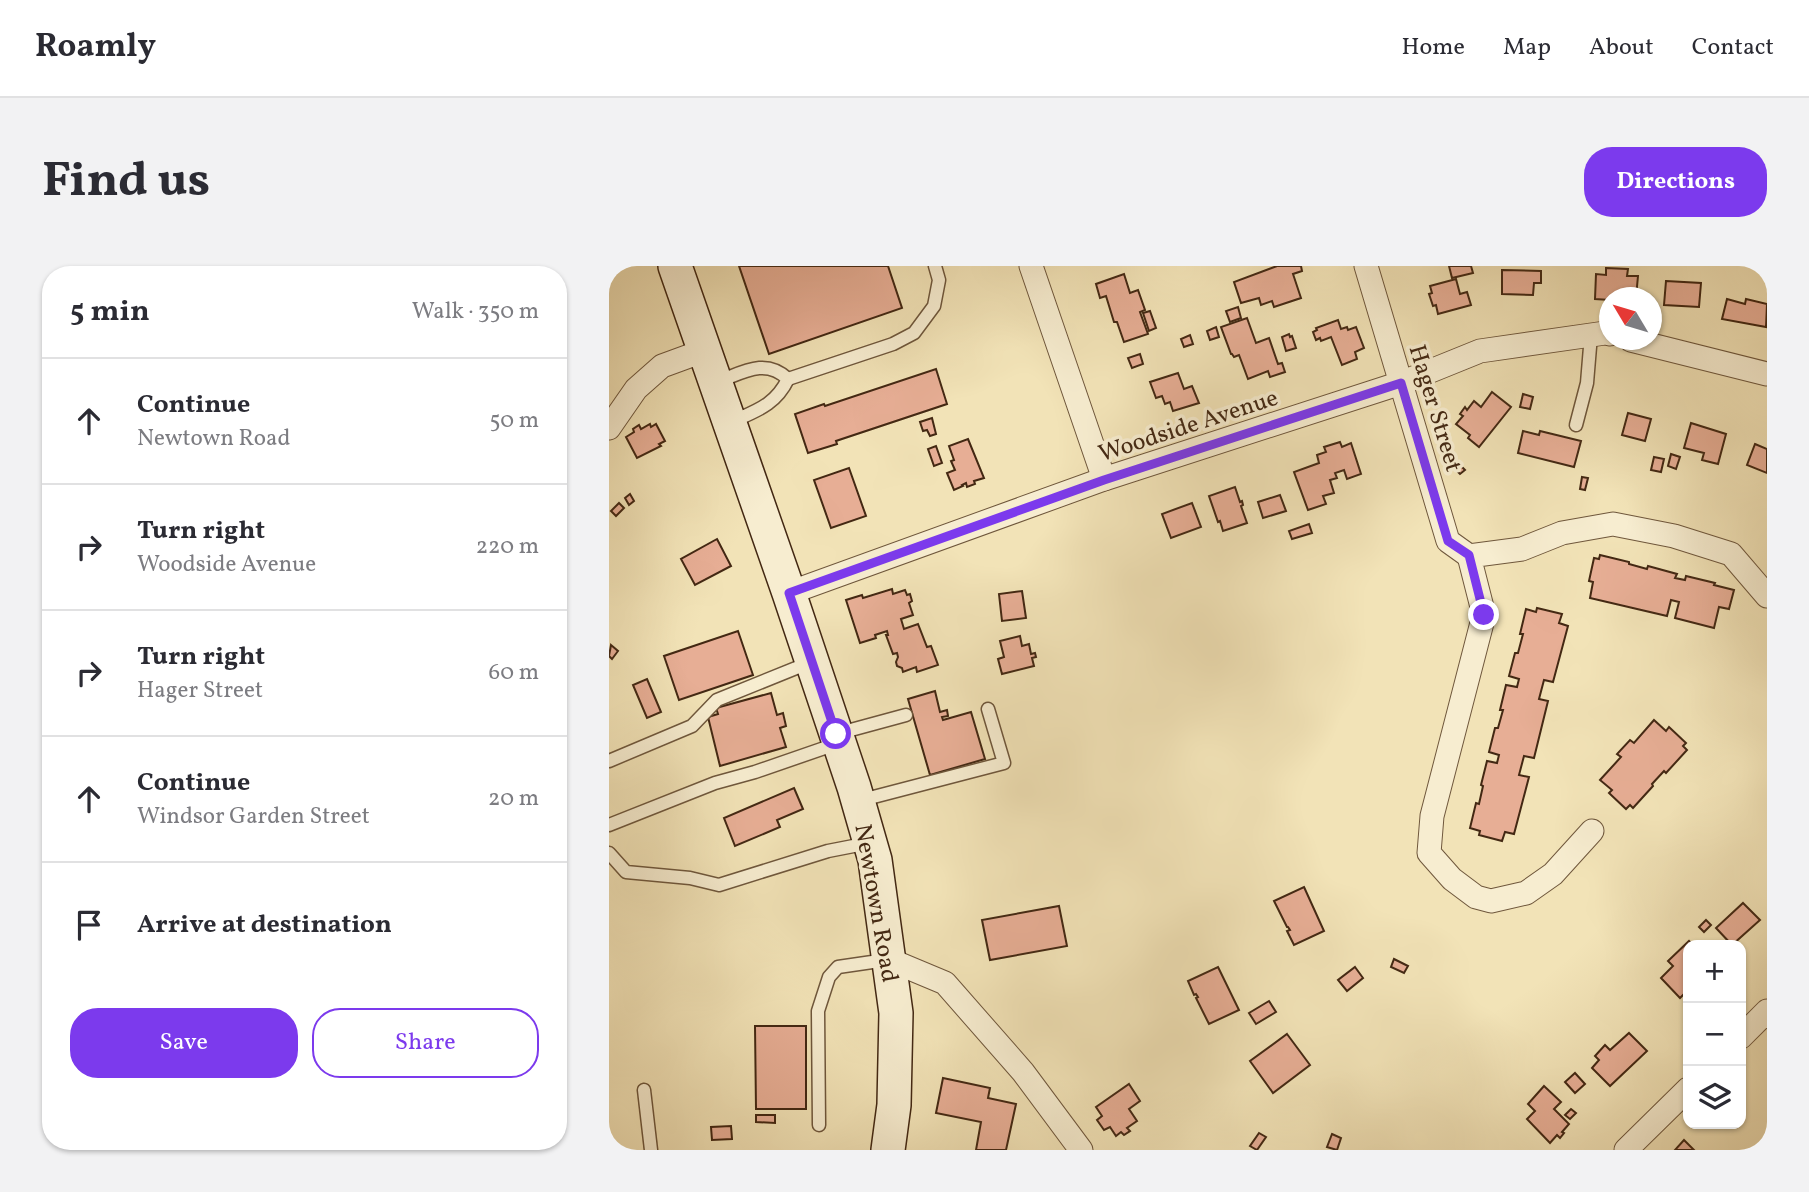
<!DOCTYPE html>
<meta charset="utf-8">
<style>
body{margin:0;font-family:Vollkorn,serif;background:#f2f2f3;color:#2b2b33}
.controls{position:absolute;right:21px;bottom:21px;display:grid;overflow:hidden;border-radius:14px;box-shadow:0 2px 5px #0004}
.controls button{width:63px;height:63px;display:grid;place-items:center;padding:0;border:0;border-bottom:2px solid #e1e1e2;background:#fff;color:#2b2b33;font:35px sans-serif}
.compass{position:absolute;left:990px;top:21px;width:63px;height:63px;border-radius:50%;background:#fff;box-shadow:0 2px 5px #0004;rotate:308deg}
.stop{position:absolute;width:21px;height:21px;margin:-16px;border:5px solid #7c3aed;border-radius:50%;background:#fff}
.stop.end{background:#7c3aed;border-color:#fff;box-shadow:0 2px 7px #0008}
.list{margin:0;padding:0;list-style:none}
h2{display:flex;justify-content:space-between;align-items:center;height:91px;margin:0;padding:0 28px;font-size:30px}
h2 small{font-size:23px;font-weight:400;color:#7c7c81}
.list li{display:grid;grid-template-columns:46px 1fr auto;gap:21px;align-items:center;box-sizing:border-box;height:126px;padding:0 28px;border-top:2px solid #e1e1e2}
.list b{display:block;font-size:26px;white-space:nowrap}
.list p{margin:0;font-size:23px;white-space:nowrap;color:#7c7c81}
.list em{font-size:23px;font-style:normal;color:#7c7c81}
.actions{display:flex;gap:14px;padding:21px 28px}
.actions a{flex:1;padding:16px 0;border:2px solid #7c3aed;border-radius:28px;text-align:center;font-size:24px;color:#7c3aed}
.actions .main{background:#7c3aed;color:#fff}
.icon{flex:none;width:38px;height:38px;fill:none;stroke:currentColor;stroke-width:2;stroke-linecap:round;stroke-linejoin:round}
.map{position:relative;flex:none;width:1158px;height:884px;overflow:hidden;border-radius:28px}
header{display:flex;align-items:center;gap:42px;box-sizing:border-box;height:98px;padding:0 35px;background:#fff;border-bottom:2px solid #e1e1e2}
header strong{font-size:33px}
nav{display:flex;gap:38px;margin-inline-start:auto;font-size:24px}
.intro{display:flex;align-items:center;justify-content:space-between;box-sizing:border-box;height:168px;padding:0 42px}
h1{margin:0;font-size:49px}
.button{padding:18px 32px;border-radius:28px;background:#7c3aed;color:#fff;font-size:24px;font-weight:700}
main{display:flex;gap:42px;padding:0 42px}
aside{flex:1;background:#fff;border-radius:28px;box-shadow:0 2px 5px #0004}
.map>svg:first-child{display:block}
.building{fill:#e7ae95;stroke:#432813;stroke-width:2}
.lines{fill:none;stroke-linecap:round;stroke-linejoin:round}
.lane-casing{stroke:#6f573c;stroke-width:15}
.street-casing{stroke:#6f573c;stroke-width:25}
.secondary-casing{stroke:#432813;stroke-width:36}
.lane{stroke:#f7edd0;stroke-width:12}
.street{stroke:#f7edd0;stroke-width:23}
.secondary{stroke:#f7edd0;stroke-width:33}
.route{stroke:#7c3aed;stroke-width:9}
.labels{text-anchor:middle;stroke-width:7;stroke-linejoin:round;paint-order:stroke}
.street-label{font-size:24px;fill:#432813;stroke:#f7edd0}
</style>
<header>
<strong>Roamly</strong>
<nav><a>Home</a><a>Map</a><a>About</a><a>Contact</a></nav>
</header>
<div class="intro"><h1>Find us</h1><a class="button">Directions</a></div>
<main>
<aside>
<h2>5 min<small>Walk · 350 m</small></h2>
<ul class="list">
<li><svg class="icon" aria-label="ahead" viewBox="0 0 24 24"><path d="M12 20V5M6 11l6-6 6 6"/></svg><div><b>Continue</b><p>Newtown Road</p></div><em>50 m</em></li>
<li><svg class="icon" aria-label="right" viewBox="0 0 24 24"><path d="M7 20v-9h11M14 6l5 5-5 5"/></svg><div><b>Turn right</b><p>Woodside Avenue</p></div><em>220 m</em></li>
<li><svg class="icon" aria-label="right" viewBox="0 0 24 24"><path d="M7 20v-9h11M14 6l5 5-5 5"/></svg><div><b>Turn right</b><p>Hager Street</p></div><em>60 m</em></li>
<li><svg class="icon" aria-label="ahead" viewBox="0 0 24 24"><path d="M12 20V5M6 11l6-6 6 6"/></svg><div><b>Continue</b><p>Windsor Garden Street</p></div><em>20 m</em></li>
<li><svg class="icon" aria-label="arrive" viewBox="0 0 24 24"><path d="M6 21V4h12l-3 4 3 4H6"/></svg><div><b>Arrive at destination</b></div></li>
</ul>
<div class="actions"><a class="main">Save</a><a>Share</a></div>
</aside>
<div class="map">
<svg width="1158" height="884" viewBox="0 0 1158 884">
<rect width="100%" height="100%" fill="#f2e3b7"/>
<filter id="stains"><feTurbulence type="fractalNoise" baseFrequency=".00286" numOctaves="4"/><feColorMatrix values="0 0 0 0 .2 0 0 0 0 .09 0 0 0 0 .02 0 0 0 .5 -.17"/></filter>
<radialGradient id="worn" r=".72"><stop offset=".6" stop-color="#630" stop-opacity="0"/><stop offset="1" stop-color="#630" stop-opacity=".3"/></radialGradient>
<!-- building -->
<g class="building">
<polygon points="130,0 279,0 293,42 160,88"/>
<polygon points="668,0 692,0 693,5 684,8 692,32 665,41 663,35 652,39 650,32 632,37 625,16"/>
<polygon points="840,0 862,0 864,7 843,12"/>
<polygon points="997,2 1019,3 1018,10 1029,10 1027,31 1001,32 1001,34 986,33 987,8 997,9"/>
<polygon points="893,4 932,5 932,17 925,17 924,29 893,28"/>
<polygon points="515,8 521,27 529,24 536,44 531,46 539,68 515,76 508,56 505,56 497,30 491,32 487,18"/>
<polygon points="847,13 851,28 858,26 862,39 829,48 827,39 824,40 820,28 823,27 821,20"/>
<polygon points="1057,15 1092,17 1090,41 1055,39"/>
<polygon points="1118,33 1136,38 1137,33 1158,38 1157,61 1113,53"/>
<polygon points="629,41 632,52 621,56 617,45"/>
<polygon points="541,45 547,62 540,65 534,47"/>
<polygon points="638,52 647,77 660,72 669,98 673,97 676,106 661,111 659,105 639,113 630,89 625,91 623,88 622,88 612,61"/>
<polygon points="729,54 732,63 738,61 739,64 747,61 755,82 746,86 748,93 733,99 722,71 712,75 711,72 707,74 704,66 708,64 707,62"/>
<polygon points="607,61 610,71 601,74 598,65"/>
<polygon points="680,68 681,71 683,70 687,82 677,85 673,71"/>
<polygon points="581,69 584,78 575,81 572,73"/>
<polygon points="531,88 534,98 523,102 519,92"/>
<polygon points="327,103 338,138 227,175 228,178 199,187 186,148 215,138 216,140"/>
<polygon points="569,107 575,123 583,120 590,137 564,145 561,136 556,138 553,130 547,132 541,116"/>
<polygon points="883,126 902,141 870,181 859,172 861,169 847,158 854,150 851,148 856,141 858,144 865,135 872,141"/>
<polygon points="914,128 924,131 921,143 911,141"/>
<polygon points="1019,147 1042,153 1036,175 1013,169"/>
<polygon points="323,152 327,168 321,170 318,164 314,165 311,156"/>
<polygon points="1082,157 1117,168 1109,198 1093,194 1095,187 1075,182"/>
<polygon points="41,158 42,161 47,158 56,175 50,178 52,180 28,192 17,171 25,166 24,163 30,159 32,163"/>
<polygon points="914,165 930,169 931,165 972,175 965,201 909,187"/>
<polygon points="359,173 375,212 365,215 366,218 358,221 357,217 353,219 354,220 345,224 338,207 346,204 342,195 345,194 340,180"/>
<polygon points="731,176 733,181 742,177 752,208 738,213 735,204 726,207 728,212 721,214 725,227 714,230 717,238 699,244 685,206 710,197 708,189 717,186 715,181"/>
<polygon points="1146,178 1158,183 1158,207 1138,199"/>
<polygon points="327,180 333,197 325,200 319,183"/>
<polygon points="1062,188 1071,191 1067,203 1059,200"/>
<polygon points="1045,191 1055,193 1052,206 1042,204"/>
<polygon points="851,199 856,204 851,208 846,203"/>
<polygon points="240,202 257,250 222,262 205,214"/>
<polygon points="973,211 979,212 976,224 971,223"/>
<polygon points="626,221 631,236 633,235 634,239 632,240 638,257 614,265 611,255 609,256 600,230"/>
<polygon points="21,228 25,235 20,239 16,232"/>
<polygon points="671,229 677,245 654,252 649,236"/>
<polygon points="10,237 15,242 7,250 2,245"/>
<polygon points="583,237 592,261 562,272 553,248"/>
<polygon points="700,258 703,267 683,273 680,265"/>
<polygon points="108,273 122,300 86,319 72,293"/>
<polygon points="991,289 1020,296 1020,298 1038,303 1039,300 1068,308 1066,312 1076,314 1077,310 1106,317 1105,319 1125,324 1120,343 1110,341 1105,362 1066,352 1070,336 1062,334 1058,350 981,332 984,316 980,315 985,292 990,293"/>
<polygon points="283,323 284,328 296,324 298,329 301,328 303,335 300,337 304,349 292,353 295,363 309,358 318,381 322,380 329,399 308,406 307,401 294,406 293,402 288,400 287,396 289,391 288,387 284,388 277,369 279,369 278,365 266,369 267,372 251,377 237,334 253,329 254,332"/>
<polygon points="413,325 417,352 393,355 390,328"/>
<polygon points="928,342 953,348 950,357 959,360 944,416 935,414 930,433 939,435 925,492 915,490 910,509 920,511 905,568 896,566 893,575 870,569 871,565 861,562 867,537 870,538 874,520 872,519 878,495 888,497 890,489 880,486 886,462 889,462 894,444 891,444 897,419 908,421 910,413 900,410 906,387 909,387 914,368 911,368 917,343 927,346"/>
<polygon points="129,365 144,409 70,434 55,390"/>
<polygon points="411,370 413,380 420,378 422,388 426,387 427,391 423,392 425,400 393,408 389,393 395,391 391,375"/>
<polygon points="2,379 9,385 3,393 0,390"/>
<polygon points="38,413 52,446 38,452 24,419"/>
<polygon points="326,425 331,446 338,444 339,450 333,451 334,454 362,446 376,493 321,509 299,433"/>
<polygon points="162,427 168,449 174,447 177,460 171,462 177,481 111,500 99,451 109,448 107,442"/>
<polygon points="1045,454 1057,465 1060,461 1077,477 1074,480 1078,484 1057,507 1055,505 1043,518 1044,520 1024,542 1021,539 1017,543 1000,527 1003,524 991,514 1012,491 1008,488 1021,474 1025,477"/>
<polygon points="185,522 194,543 168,554 171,561 126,580 115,552"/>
<polygon points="695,621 715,665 685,679 678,665 681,664 679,661 678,661 665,635"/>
<polygon points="1134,637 1151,654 1123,679 1107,662"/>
<polygon points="450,640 458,680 381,694 373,654"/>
<polygon points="1097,654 1102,659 1095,666 1090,661"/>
<polygon points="1080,675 1084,679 1079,679 1079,724 1071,732 1052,712 1064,700 1059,695"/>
<polygon points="785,693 799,700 795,707 782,701"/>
<polygon points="609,701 630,744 600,758 587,732 589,731 587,728 585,729 579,715"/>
<polygon points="746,701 754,712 738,725 729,714"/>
<polygon points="660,735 667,746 647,758 640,747"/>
<polygon points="146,760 197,760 197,843 147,843"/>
<polygon points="1020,767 1038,785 1001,820 983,802 990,794 986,790 996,779 1001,784"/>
<polygon points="678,768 701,799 664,827 641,795"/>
<polygon points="966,807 976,818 966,827 956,816"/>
<polygon points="334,812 381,822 379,832 407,838 397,884 367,884 372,856 327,847"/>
<polygon points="520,818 531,835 520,843 528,855 518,862 521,865 515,869 512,866 507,870 501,861 495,864 488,854 493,850 487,841"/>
<polygon points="935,820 952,836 945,843 960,858 953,866 955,867 951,872 948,869 941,877 918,853 926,845 919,838"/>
<polygon points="962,843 967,847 961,853 956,849"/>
<polygon points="147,849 166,849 166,857 147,856"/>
<polygon points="122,860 123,873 103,874 102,861"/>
<polygon points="650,867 657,871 648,884 641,880"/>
<polygon points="723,868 732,872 728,884 718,881"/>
<polygon points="1075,874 1085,884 1066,884"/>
</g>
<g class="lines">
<!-- lane casing -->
<g class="lane-casing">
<g id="lane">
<polyline points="179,113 284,78 305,67 325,40 330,14 326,0"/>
<path d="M108 116C133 107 156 91 179 113 166 140 146 145 120 157"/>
<polyline points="967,159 978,117 982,69"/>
<polyline points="227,468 297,449"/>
<polyline points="0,495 83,460 108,434 202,396"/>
<polyline points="249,535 395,497 379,443"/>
<polyline points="0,559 106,517 146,506 230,477"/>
<polyline points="0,587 17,606 81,612 110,619 219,585 260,577"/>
<polyline points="35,824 42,884"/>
<polyline points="210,859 209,745 220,711 229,701 277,694"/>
</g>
</g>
<!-- street casing -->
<g class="street-casing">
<g id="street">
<polyline points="422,0 495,213"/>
<polyline points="757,0 839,275 860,290"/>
<polyline points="1022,74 1158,108"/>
<polyline points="0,162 27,123 53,100 94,85"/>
<polyline points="180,327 495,213 792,117 871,85 996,67 1001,68"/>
<polyline points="983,565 944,608 917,627 882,635 867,631 843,613 820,587 823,550 875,349 860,290 913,283 953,267 1004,258 1065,270 1122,288 1158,330"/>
<polyline points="281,694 336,717 414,806 472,884"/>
<polyline points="1132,771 1158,745"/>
<polyline points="1017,884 1079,823"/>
</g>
</g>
<!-- secondary casing -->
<g class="secondary-casing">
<polyline id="secondary" points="66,0 180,327 245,521 266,594 287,747 285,839 279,884"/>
</g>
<!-- lane -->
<use href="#lane" class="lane"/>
<!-- street -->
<use href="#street" class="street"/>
<!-- secondary -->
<use href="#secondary" class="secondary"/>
</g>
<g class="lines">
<!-- route -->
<polyline class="route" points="227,468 180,327 495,214 792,117 839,275 860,289 875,349"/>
</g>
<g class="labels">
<!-- street labels -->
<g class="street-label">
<text transform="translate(827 142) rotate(73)" y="8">Hager Street</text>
<text transform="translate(579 159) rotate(-18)" y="8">Woodside Avenue</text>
<text transform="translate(268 637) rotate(80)" y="8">Newtown Road</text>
</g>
</g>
<rect width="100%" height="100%" filter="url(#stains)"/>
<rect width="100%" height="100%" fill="url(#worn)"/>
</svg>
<div class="controls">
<button>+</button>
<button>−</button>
<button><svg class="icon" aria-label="layers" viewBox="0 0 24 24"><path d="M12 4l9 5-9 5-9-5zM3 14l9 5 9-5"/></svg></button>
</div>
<svg class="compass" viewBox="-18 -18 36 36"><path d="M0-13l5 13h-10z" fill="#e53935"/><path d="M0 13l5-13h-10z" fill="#7c7c81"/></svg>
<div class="stop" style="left:227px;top:468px"></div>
<div class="stop end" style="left:875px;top:349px"></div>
</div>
</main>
